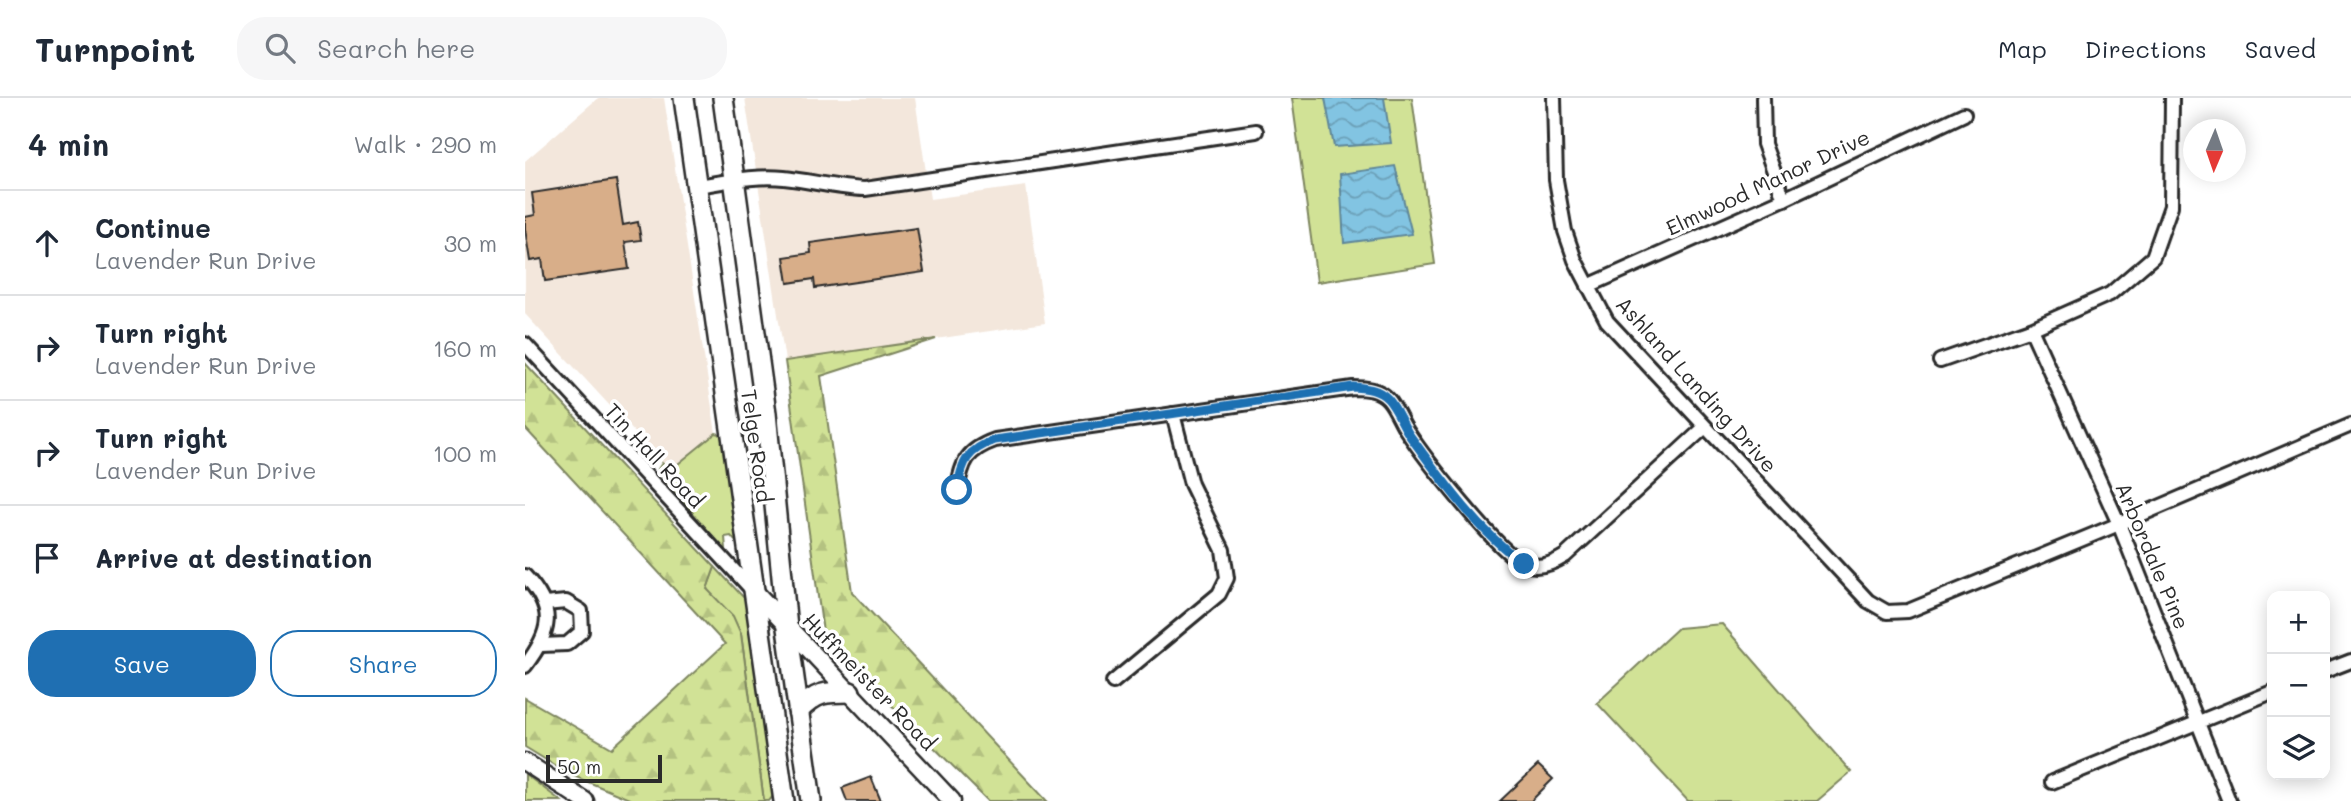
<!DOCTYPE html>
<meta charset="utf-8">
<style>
body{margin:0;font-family:Mali,sans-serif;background:#f6f6f7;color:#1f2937}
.controls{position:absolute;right:21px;bottom:21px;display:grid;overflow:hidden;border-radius:14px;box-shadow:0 4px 18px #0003}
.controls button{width:63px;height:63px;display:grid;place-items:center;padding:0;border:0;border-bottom:2px solid #e0e1e3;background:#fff;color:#1f2937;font:35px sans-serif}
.compass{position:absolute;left:1658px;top:21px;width:63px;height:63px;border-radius:50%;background:#fff;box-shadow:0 4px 18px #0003;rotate:182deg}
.scale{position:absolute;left:21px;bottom:18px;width:116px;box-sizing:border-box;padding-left:7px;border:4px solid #2b2b2b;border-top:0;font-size:19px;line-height:24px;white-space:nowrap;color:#2b2b2b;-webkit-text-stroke:5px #fff;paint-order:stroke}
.stop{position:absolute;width:21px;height:21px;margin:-16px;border:5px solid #1f6fb2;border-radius:50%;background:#fff}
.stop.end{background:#1f6fb2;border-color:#fff;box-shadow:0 2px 7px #0008}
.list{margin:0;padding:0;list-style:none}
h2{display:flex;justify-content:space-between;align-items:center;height:91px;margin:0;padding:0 28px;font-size:30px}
h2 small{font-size:23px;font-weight:400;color:#747a83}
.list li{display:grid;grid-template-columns:46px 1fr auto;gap:21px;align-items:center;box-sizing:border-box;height:105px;padding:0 28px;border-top:2px solid #e0e1e3}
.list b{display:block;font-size:26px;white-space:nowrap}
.list p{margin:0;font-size:23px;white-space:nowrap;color:#747a83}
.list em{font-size:23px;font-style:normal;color:#747a83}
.actions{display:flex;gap:14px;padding:21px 28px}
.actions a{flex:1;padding:16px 0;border:2px solid #1f6fb2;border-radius:28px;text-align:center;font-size:24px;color:#1f6fb2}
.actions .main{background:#1f6fb2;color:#fff}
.icon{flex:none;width:38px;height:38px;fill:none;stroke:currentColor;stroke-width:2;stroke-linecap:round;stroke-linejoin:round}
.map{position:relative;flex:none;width:1826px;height:703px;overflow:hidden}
header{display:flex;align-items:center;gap:42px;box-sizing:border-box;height:98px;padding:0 35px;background:#fff;border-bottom:2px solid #e0e1e3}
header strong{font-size:33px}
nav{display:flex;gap:38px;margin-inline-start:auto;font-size:24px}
.search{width:490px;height:63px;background:#f6f6f7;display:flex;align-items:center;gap:18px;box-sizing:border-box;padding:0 24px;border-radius:28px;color:#747a83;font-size:26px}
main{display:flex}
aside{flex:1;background:#fff}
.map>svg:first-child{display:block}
.built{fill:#f3e7dc}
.grass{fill:#d1e296;stroke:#7e8660;stroke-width:2}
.forest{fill:url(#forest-firs);stroke:#7e8660;stroke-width:2}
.water{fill:url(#water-waves);stroke:#5f8799;stroke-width:2}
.building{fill:#d8ae89;stroke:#2b2b2b;stroke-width:2}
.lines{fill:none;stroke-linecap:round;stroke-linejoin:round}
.minor-casing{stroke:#2b2b2b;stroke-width:18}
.tertiary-casing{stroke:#2b2b2b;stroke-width:21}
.secondary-casing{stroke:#2b2b2b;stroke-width:24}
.minor{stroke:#fff;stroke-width:12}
.tertiary{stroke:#fff;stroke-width:16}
.secondary{stroke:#fff;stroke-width:19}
.route{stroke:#1f6fb2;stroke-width:9}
.labels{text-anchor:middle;stroke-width:7;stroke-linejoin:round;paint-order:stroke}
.street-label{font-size:21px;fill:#2b2b2b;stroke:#fff}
</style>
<header>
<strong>Turnpoint</strong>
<div class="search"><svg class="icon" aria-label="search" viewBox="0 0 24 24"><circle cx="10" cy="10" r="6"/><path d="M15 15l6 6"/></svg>Search here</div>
<nav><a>Map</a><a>Directions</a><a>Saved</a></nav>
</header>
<main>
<aside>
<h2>4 min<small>Walk · 290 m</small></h2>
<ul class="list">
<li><svg class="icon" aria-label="ahead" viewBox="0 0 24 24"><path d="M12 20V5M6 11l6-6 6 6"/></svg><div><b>Continue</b><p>Lavender Run Drive</p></div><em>30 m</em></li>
<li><svg class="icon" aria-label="right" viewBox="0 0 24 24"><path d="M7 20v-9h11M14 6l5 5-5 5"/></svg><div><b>Turn right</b><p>Lavender Run Drive</p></div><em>160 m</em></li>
<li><svg class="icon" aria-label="right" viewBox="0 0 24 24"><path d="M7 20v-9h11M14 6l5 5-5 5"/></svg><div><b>Turn right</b><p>Lavender Run Drive</p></div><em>100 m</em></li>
<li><svg class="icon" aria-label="arrive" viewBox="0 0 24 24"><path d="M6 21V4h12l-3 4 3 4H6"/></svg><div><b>Arrive at destination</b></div></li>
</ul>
<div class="actions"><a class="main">Save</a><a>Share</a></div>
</aside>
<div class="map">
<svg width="1826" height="703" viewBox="0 0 1826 703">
<defs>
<pattern id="forest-firs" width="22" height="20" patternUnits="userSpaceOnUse" patternTransform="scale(1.75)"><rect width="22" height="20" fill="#d1e296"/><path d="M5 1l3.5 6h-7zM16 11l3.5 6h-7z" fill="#b4c281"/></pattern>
<pattern id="water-waves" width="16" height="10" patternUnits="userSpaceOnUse" patternTransform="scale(1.75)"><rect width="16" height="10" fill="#82c4e2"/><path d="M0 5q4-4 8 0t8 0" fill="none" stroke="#6b9fb7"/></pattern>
</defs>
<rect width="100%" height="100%" fill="#fff"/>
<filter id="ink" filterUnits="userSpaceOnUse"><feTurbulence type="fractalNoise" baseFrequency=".0143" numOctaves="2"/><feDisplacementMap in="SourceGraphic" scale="14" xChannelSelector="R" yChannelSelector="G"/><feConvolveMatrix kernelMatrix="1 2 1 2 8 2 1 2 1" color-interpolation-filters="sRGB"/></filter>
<g filter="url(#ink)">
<!-- built -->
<g class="built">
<polygon points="73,0 139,0 192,342 148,376 0,216 0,63"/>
<polygon points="220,0 390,0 405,101 501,88 520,225 260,263"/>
</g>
<!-- grass -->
<g class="grass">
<polygon points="767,0 887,0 910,166 792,184"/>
<polygon points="191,335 195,336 198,342 212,438 211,444 206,438 200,439 201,451 195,447 135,376 133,371 137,365 142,370 148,370"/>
<polygon points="190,469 220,501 225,514 249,697 244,703 239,703 216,536 182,491"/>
<polygon points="1197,526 1326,674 1292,703 1163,703 1072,605 1153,530"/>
</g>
<!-- forest -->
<g class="forest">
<polygon points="411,241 296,278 327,494 522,703 463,703 320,561 298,534 260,263"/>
<polygon points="0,265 190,469 182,491 208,518 216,536 239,703 109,703 44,676 0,649 0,600 87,650 200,546 0,330"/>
<polygon points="0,676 36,703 0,703"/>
</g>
<!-- water -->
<g class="water">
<polygon points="800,0 859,0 866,45 809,49"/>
<polygon points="870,68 887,136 819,145 815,76"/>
</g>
<!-- building -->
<g class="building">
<polygon points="91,82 98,127 113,124 116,142 100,144 104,171 20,183 17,161 5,163 0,131 0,119 10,117 7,95"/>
<polygon points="392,130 399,174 290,190 289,181 263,185 259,159 286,155 285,145"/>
<polygon points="1013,667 1028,681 1006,703 975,703"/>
<polygon points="346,679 356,703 322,703 317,690"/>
</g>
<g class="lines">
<!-- minor casing -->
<g class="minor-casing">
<g id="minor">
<polyline points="1029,0 1031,82 1040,133 1050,162 1082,223 1343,503 1362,514 1383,513 1594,426 1826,327"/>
<polyline points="1238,0 1239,46 1259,101"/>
<path d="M172 88C200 84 230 77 259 80 287 83 312 90 340 91L731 33"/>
<polyline points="1063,188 1259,101 1439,16"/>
<polyline points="1506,231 1594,426 1704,703"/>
<polyline points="0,246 228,493"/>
<polyline points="1415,263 1506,231 1585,196 1628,159 1646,108 1647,0"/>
<path d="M432 392C437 363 442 352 470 342L828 290C841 290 854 291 863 301 871 310 875 323 882 333 898 358 976 458 1000 466 1014 471 1029 465 1040 458L1180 329"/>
<path d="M0 478C32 512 26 534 0 568"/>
<polyline points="16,547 42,546 57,533 56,513 41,504 20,506"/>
<polyline points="1800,573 1826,563"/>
<polyline points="588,584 694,496 702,480 698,452 666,386 648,316"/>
<polyline points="1527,684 1747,594"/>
</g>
</g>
<!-- tertiary casing -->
<g class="tertiary-casing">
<g id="tertiary">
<polyline points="230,494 427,703"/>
<polyline points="0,664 60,703"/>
</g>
</g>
<!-- secondary casing -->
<g class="secondary-casing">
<g id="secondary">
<polyline points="159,0 259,703"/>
<polyline points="198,0 241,315 262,530 286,703"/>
<path d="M273 613C292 594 299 594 325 594"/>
</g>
</g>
<!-- minor -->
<use href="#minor" class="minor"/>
<!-- tertiary -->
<use href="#tertiary" class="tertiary"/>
<!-- secondary -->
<use href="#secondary" class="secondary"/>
</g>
</g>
<g class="lines" filter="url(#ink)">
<!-- route -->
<path class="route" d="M432 392C437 363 442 352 470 342L828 289C841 290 854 291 863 301 872 311 877 326 885 338 917 382 953 433 999 466"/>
</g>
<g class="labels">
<!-- street labels -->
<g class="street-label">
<text transform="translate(1243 85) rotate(-25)" y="7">Elmwood Manor Drive</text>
<text transform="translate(1171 287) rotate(48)" y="7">Ashland Landing Drive</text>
<text transform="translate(231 348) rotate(82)" y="7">Telge Road</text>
<text transform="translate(129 358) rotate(47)" y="7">Tin Hall Road</text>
<text transform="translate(1627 458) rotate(67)" y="7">Arbordale Pine</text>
<text transform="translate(344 584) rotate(46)" y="7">Huffmeister Road</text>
</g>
</g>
</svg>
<div class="controls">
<button>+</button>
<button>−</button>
<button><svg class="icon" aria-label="layers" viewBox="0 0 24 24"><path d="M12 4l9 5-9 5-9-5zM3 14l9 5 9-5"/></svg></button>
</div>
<svg class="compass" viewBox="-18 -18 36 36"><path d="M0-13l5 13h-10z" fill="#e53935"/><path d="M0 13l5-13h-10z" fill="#747a83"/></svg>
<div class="scale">50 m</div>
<div class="stop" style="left:432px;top:392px"></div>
<div class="stop end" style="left:999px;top:466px"></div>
</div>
</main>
